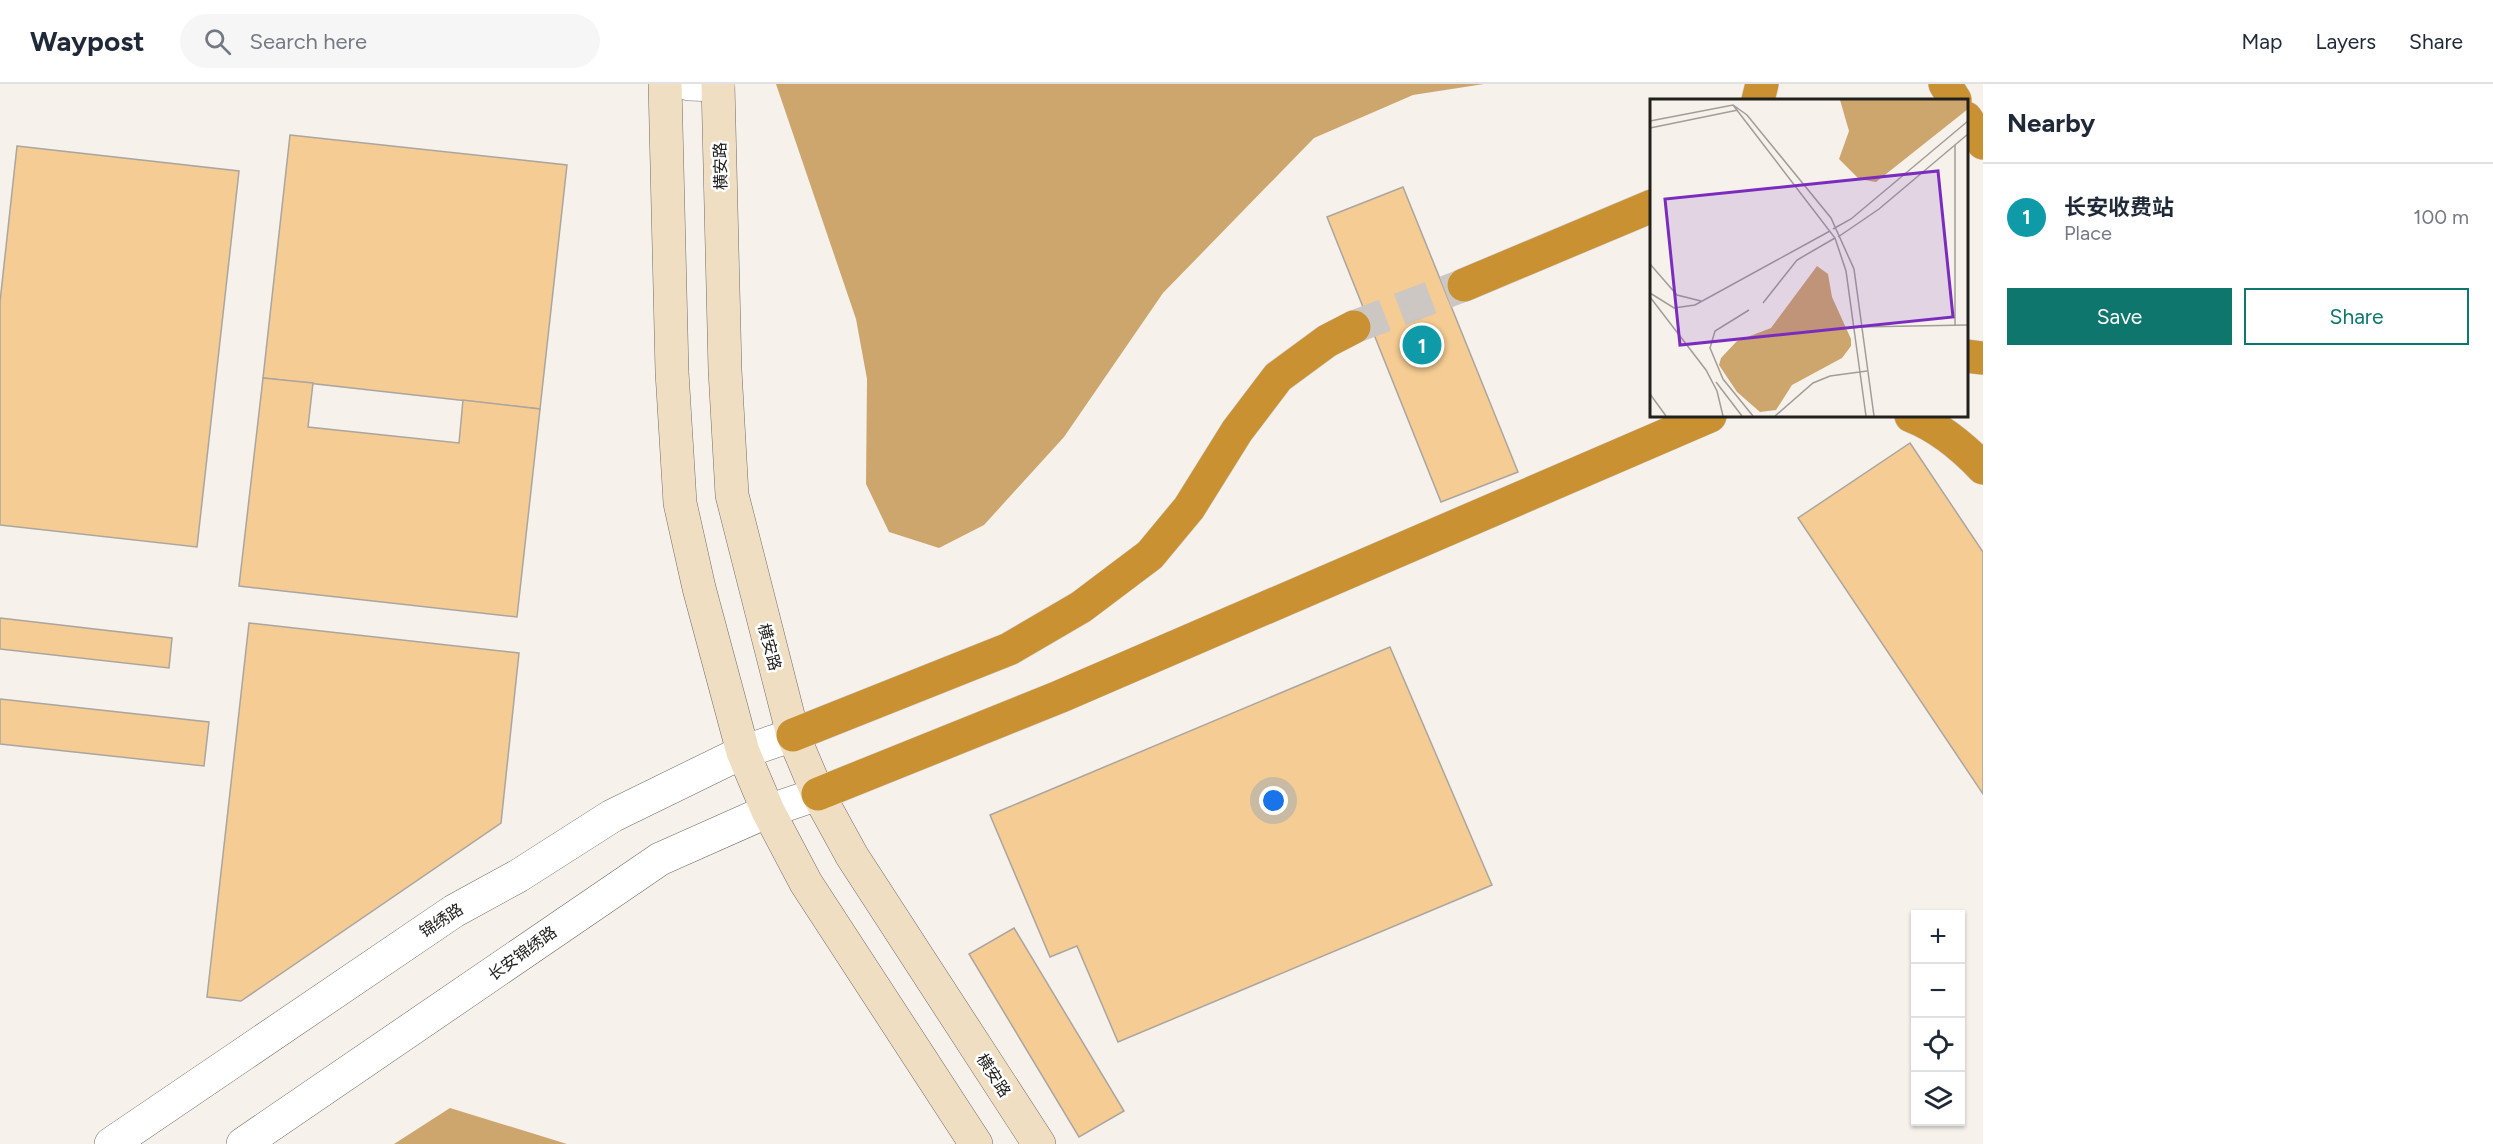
<!DOCTYPE html>
<meta charset="utf-8">
<style>
body{margin:0;font-family:Figtree,"Noto Sans SC",sans-serif;background:#f6f6f7;color:#1f2937}
.controls{position:absolute;right:18px;bottom:18px;display:grid;overflow:hidden;border-radius:0px;box-shadow:0 2px 4px #0004}
.controls button{width:54px;height:54px;display:grid;place-items:center;padding:0;border:0;border-bottom:2px solid #e0e1e3;background:#fff;color:#1f2937;font:30px sans-serif}
.you{position:absolute;left:1274px;top:717px;width:21px;height:21px;margin:-15px;border:4px solid #fff;border-radius:50%;background:#1a73e8;box-shadow:0 0 0 9px #1a73e833}
.badge{display:grid;place-items:center;width:39px;height:39px;border-radius:50%;background:#0f766e;color:#fff;font-size:20px;font-weight:700}
.pin{position:absolute;translate:-50% -50%;border:3px solid #fff;box-shadow:0 2px 6px #0006}
.list{margin:0;padding:0;list-style:none}
h2{display:flex;justify-content:space-between;align-items:center;height:78px;margin:0;padding:0 24px;font-size:26px}
h2 small{font-size:20px;font-weight:400;color:#747a83}
.list li{display:grid;grid-template-columns:39px 1fr auto;gap:18px;align-items:center;box-sizing:border-box;height:108px;padding:0 24px;border-top:2px solid #e0e1e3}
.list b{display:block;font-size:22px;white-space:nowrap}
.list p{margin:0;font-size:20px;white-space:nowrap;color:#747a83}
.list em{font-size:20px;font-style:normal;color:#747a83}
.actions{display:flex;gap:12px;padding:18px 24px}
.actions a{flex:1;padding:14px 0;border:2px solid #0f766e;border-radius:0px;text-align:center;font-size:21px;color:#0f766e}
.actions .main{background:#0f766e;color:#fff}
.icon{flex:none;width:33px;height:33px;fill:none;stroke:currentColor;stroke-width:2;stroke-linecap:round;stroke-linejoin:round}
.map{position:relative;flex:none;width:1983px;height:1060px;overflow:hidden}
header{display:flex;align-items:center;gap:36px;box-sizing:border-box;height:84px;padding:0 30px;background:#fff;border-bottom:2px solid #e0e1e3}
header strong{font-size:28px}
nav{display:flex;gap:33px;margin-inline-start:auto;font-size:21px}
.search{width:420px;height:54px;background:#f6f6f7;display:flex;align-items:center;gap:15px;box-sizing:border-box;padding:0 21px;border-radius:33px;color:#747a83;font-size:22px}
main{display:flex}
aside{flex:1;background:#fff}
.map>svg:first-child{display:block}
.forest{fill:#cda66e}
.building{fill:#f5cc93;stroke:#aaa69f;stroke-width:1.5}
.lines{fill:none;stroke-linecap:round;stroke-linejoin:round}
.motorway-tunnel{stroke:#ccc7c2;stroke-width:33;stroke-dasharray:33 16;stroke-linecap:butt}
.minor-casing{stroke:#716d67;stroke-width:34}
.tertiary-casing{stroke:#716d67;stroke-width:34}
.secondary-casing{stroke:#716d67;stroke-width:34}
.motorway-casing{stroke:#cececd;stroke-width:34}
.minor{stroke:#fff;stroke-width:33}
.tertiary{stroke:#fff;stroke-width:33}
.secondary{stroke:#efdec2;stroke-width:33}
.motorway{stroke:#ca9132;stroke-width:33}
.labels{text-anchor:middle;stroke-width:5;stroke-linejoin:round;paint-order:stroke}
.street-label{font-size:16px;fill:#22201d;stroke:#fff}
.inset-road{fill:none;stroke:#a19d99;stroke-width:1.5}
.view{fill:#7b2cbf;fill-opacity:0.15;stroke:#7b2cbf;stroke-width:3}
.inset-edge{fill:none;stroke:#22201d;stroke-width:3}
</style>
<header>
<strong>Waypost</strong>
<div class="search"><svg class="icon" aria-label="search" viewBox="0 0 24 24"><circle cx="10" cy="10" r="6"/><path d="M15 15l6 6"/></svg>Search here</div>
<nav><a>Map</a><a>Layers</a><a>Share</a></nav>
</header>
<main>
<div class="map">
<svg width="1983" height="1060" viewBox="0 0 1983 1060">
<rect width="100%" height="100%" fill="#f6f1eb"/>
<!-- forest -->
<g class="forest">
<polygon points="776,0 1484,0 1413,11 1314,54 1163,209 1064,353 984,441 939,464 889,448 866,400 867,295 856,235"/>
<polygon points="450,1024 567,1060 394,1060"/>
</g>
<!-- building -->
<g class="building">
<polygon points="290,51 567,81 540,325 263,294"/>
<polygon points="17,62 239,87 197,463 0,441 0,218"/>
<polygon points="1403,103 1518,388 1441,418 1327,133"/>
<polygon points="263,294 313,299 308,343 459,359 463,316 540,325 517,533 239,502"/>
<polygon points="1910,359 1983,468 1983,710 1798,434"/>
<polygon points="0,534 172,554 169,584 0,565"/>
<polygon points="249,539 519,569 501,739 241,917 207,913"/>
<polygon points="1390,563 1492,801 1118,958 1077,862 1050,873 990,731"/>
<polygon points="0,615 209,638 204,682 0,660"/>
<polygon points="1014,844 1124,1027 1079,1053 969,870"/>
</g>
<g class="lines">
<!-- motorway-tunnel -->
<polyline class="motorway-tunnel" points="1354,243 1464,201"/>
<!-- minor casing -->
<g class="minor-casing">
<polyline id="minor" points="689,0 718,1"/>
</g>
<!-- tertiary casing -->
<g class="tertiary-casing">
<g id="tertiary">
<polyline points="111,1060 454,827 518,792 612,732 743,668 793,651"/>
<polyline points="243,1060 660,775 768,727 818,710"/>
</g>
</g>
<!-- secondary casing -->
<g class="secondary-casing">
<g id="secondary">
<polyline points="665,0 672,288 680,419 699,504 743,668 768,727 806,799 976,1060"/>
<polyline points="718,0 725,286 732,411 793,651 818,710 852,772 1039,1060"/>
</g>
</g>
<!-- motorway casing -->
<g class="motorway-casing">
<g id="motorway">
<polyline points="1945,0 1955,16"/>
<polyline points="1758,16 1762,0"/>
<polyline points="1966,34 1983,59"/>
<polyline points="1464,201 1652,122"/>
<polyline points="1966,272 1983,274"/>
<path d="M1911 332C1939 343 1962 362 1983 384"/>
<polyline points="793,651 1009,565 1081,523 1150,471 1189,424 1237,347 1278,293 1327,257 1354,243"/>
<polyline points="818,710 1059,613 1710,332"/>
</g>
</g>
<!-- minor -->
<use href="#minor" class="minor"/>
<!-- tertiary -->
<use href="#tertiary" class="tertiary"/>
<!-- secondary -->
<use href="#secondary" class="secondary"/>
<!-- motorway -->
<use href="#motorway" class="motorway"/>
</g>
<g class="labels">
<!-- street labels -->
<g class="street-label">
<text transform="translate(720 82) rotate(-91)" y="6">横安路</text>
<text transform="translate(770 563) rotate(75)" y="6">横安路</text>
<text transform="translate(441 836) rotate(-33)" y="6">锦绣路</text>
<text transform="translate(522 869) rotate(-36)" y="6">长安锦绣路</text>
<text transform="translate(994 991) rotate(57)" y="6">横安路</text>
</g>
</g>
<!-- overview -->
<g transform="translate(1650 15)">
<rect width="318" height="318" fill="#f6f1eb"/>
<path d="M190 1H318V10L226 83 209 80 189 60 199 32ZM167 167 178 175 182 198 201 240V247L192 259 142 286 126 311 110 313 87 293 69 266 71 259 87 242 121 229Z" fill="#cda66e"/>
<path class="inset-road" d="M83 6 185 139 196 172 216 317M0 22 83 6 97 16 181 119 204 170 224 317M0 29 88 11M183 130 201 120 318 22M188 138 229 110 318 35M0 165 27 196 51 202M0 194 24 209 45 206 180 132M0 198 56 271 67 292 73 317M113 204 147 161 185 139M99 211 65 232 60 249 73 280 103 317M305 226V46M208 228 318 226M66 283 92 317M0 295 16 317M125 317 163 284 180 277 217 272"/>
<path class="view" d="M288 72 303 218 30 246 15 100Z"/>
<rect width="318" height="318" class="inset-edge"/>
</g>
</svg>
<div class="controls">
<button>+</button>
<button>−</button>
<button><svg class="icon" aria-label="locate" viewBox="0 0 24 24"><circle cx="12" cy="12" r="6"/><path d="M12 2v4M12 18v4M2 12h4M18 12h4"/></svg></button>
<button><svg class="icon" aria-label="layers" viewBox="0 0 24 24"><path d="M12 4l9 5-9 5-9-5zM3 14l9 5 9-5"/></svg></button>
</div>
<div class="you"></div>
<div class="pin badge" style="left:1422px;top:261px;background:#0f9aa8">1</div>
</div>
<aside>
<h2>Nearby<small></small></h2>
<ul class="list">
<li><span class="badge" style="background:#0f9aa8">1</span><div><b>长安收费站</b><p>Place</p></div><em>100 m</em></li>
</ul>
<div class="actions"><a class="main">Save</a><a>Share</a></div>
</aside>
</main>
